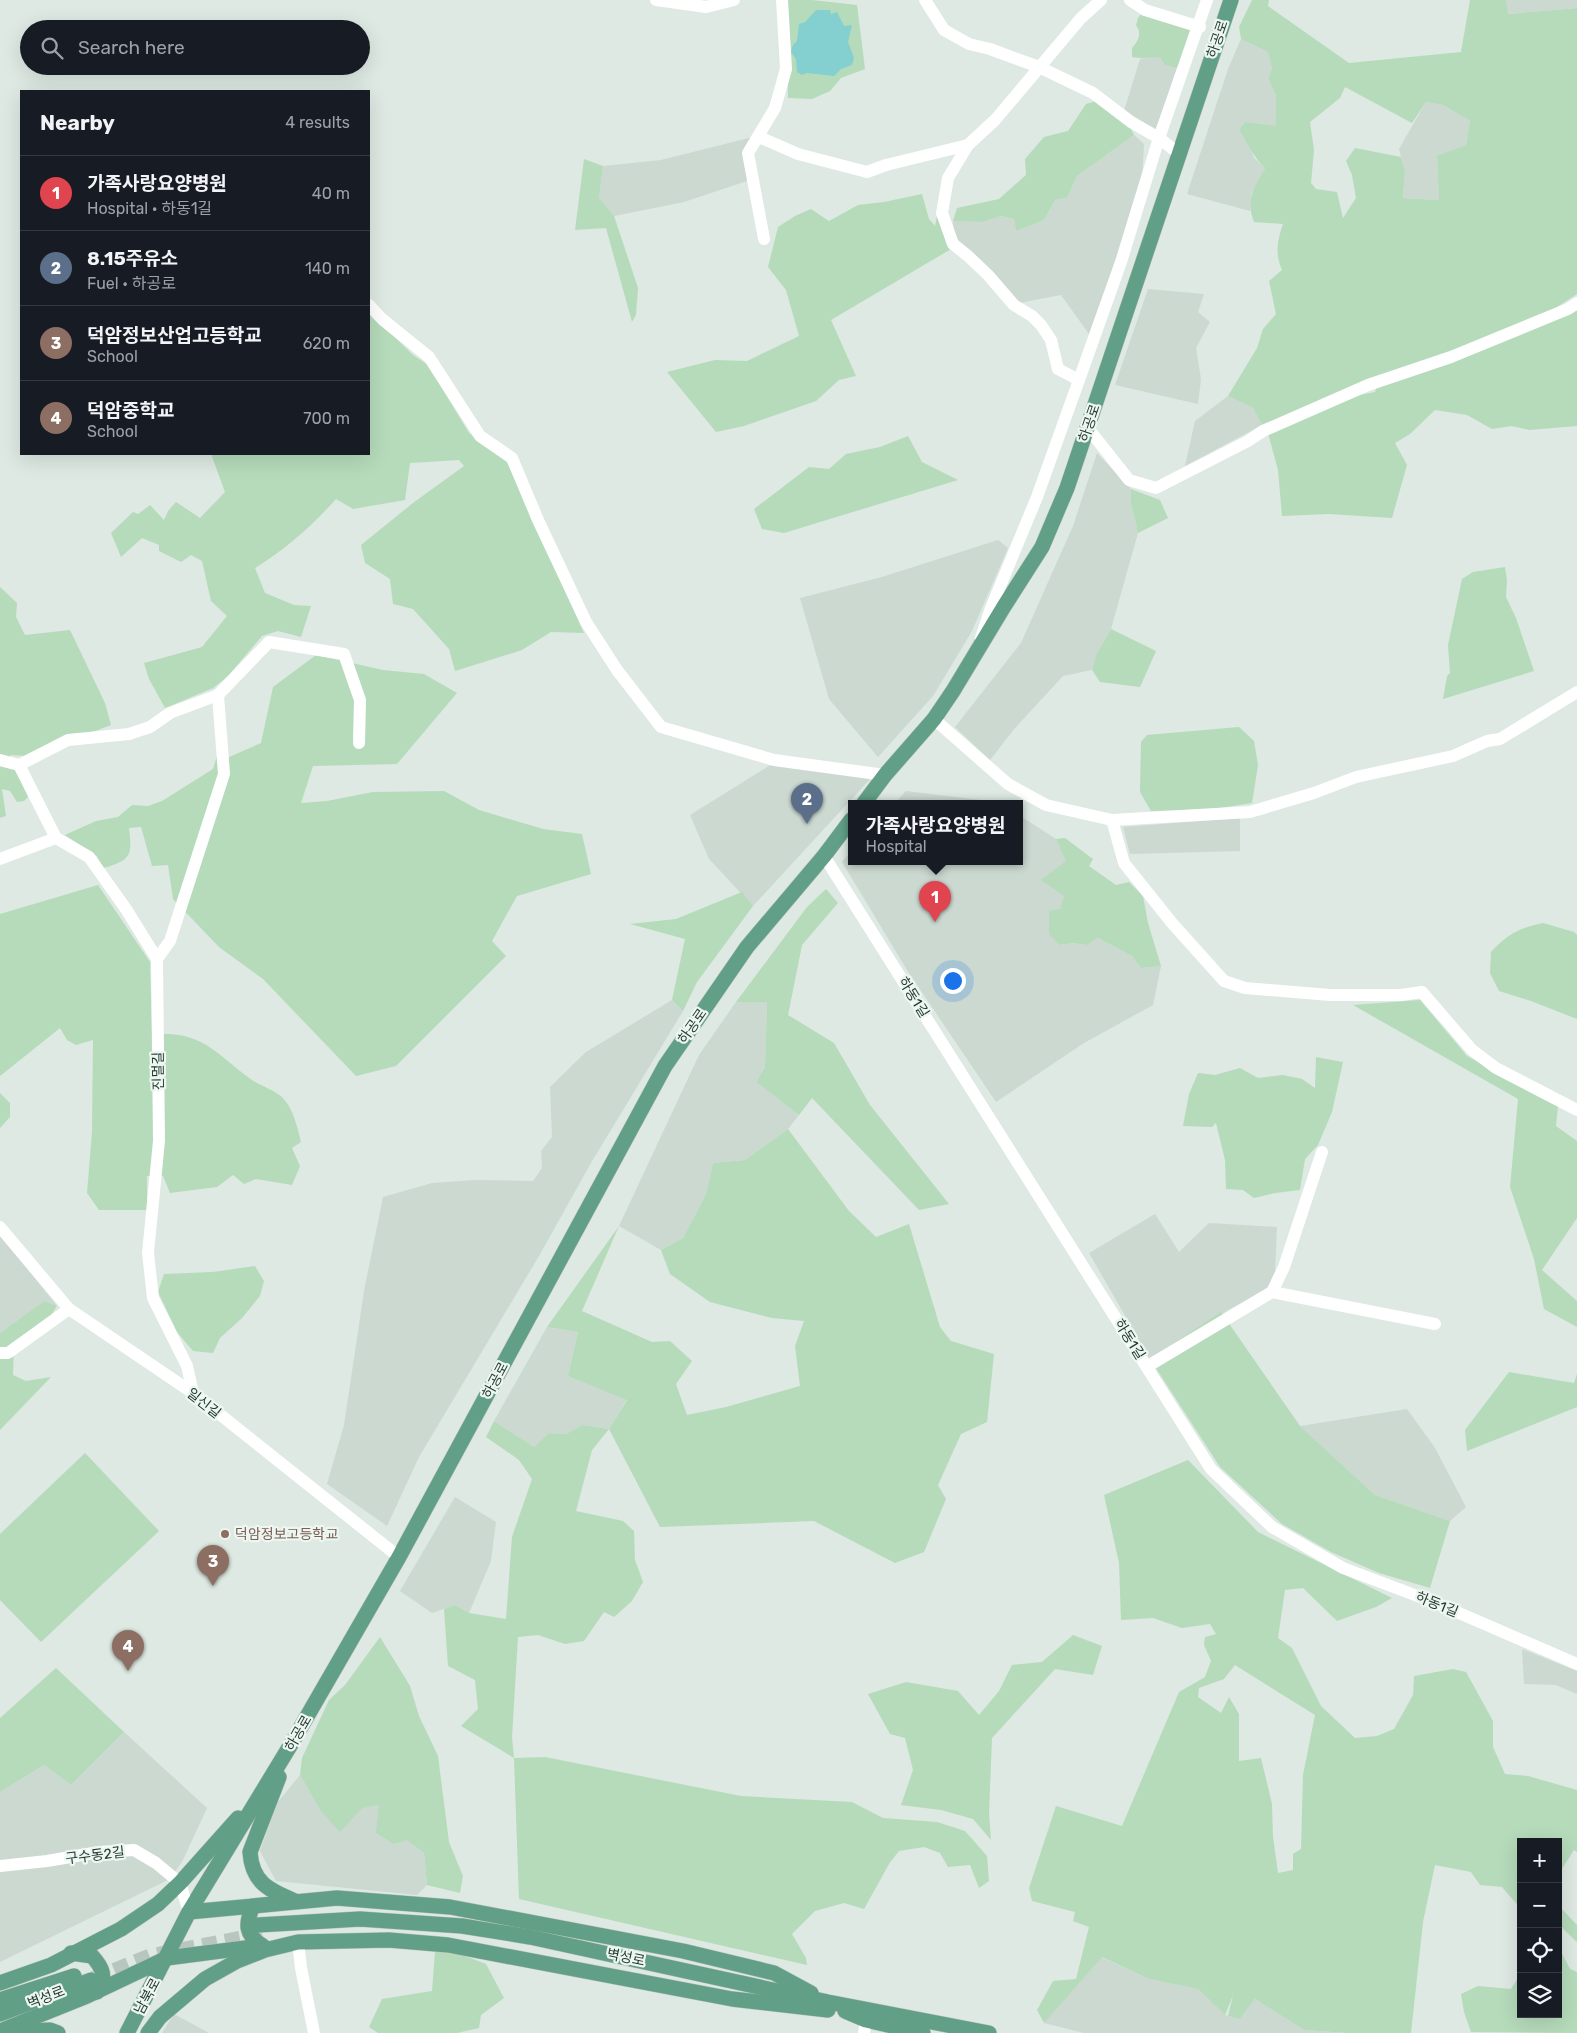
<!DOCTYPE html>
<meta charset="utf-8">
<style>
body{margin:0;font-family:Rubik,"Noto Sans KR",sans-serif;background:#242831;color:#f1f3f6}
.controls{position:absolute;right:15px;bottom:15px;display:grid;overflow:hidden;border-radius:0px;box-shadow:0 5px 20px #0002}
.controls button{width:45px;height:45px;display:grid;place-items:center;padding:0;border:0;border-bottom:1px solid #363941;background:#171b24;color:#f1f3f6;font:25px sans-serif}
.you{position:absolute;left:952px;top:980px;width:18px;height:18px;margin:-12px;border:4px solid #fff;border-radius:50%;background:#1a73e8;box-shadow:0 0 0 8px #1a73e833}
.badge{display:grid;place-items:center;width:32px;height:32px;border-radius:50%;background:#8c9099;color:#fff;font-size:16px;font-weight:700}
.pin{position:absolute;translate:-50% -41px;filter:drop-shadow(0 1px 2px #0008)}
.pin::after{content:'';position:absolute;top:26px;width:18px;height:15px;background:inherit;clip-path:polygon(0 0,100% 0,50% 100%)}
.popup{position:absolute;left:848px;top:800px;width:175px;height:65px;box-sizing:border-box;display:grid;place-content:center;border-radius:0px;background:#171b24;filter:drop-shadow(0 1px 4px #0005);font-size:16px;white-space:nowrap;color:#9ea1a6}
.popup b{font-size:19px;color:#f1f3f6}
.popup::after{content:'';position:absolute;left:50%;top:100%;margin-left:-10px;border:10px solid transparent;border-top-color:#171b24}
.list{margin:0;padding:0;list-style:none}
h2{display:flex;justify-content:space-between;align-items:center;height:65px;margin:0;padding:0 20px;font-size:21px}
h2 small{font-size:16px;font-weight:400;color:#9ea1a6}
.list li{display:grid;grid-template-columns:32px 1fr auto;gap:15px;align-items:center;box-sizing:border-box;height:75px;padding:0 20px;border-top:1px solid #363941}
.list b{display:block;font-size:19px;white-space:nowrap}
.list p{margin:0;font-size:16px;white-space:nowrap;color:#9ea1a6}
.list em{font-size:16px;font-style:normal;color:#9ea1a6}
.icon{flex:none;width:28px;height:28px;fill:none;stroke:currentColor;stroke-width:2;stroke-linecap:round;stroke-linejoin:round}
.map{position:relative;flex:none;width:1577px;height:2033px;overflow:hidden}
.search{position:absolute;background:#171b24;box-shadow:0 5px 20px #0002;left:20px;top:20px;width:350px;height:55px;display:flex;align-items:center;gap:12px;box-sizing:border-box;padding:0 18px;border-radius:28px;color:#9ea1a6;font-size:19px}
.panel{position:absolute;background:#171b24;box-shadow:0 5px 20px #0002;left:20px;top:90px;width:350px;height:365px;border-radius:0px}
.map>svg:first-child{display:block}
.built{fill:#cbd9d1}
.green{fill:#b5dbba;fill-rule:evenodd}
.water{fill:#84cfcf}
.lines{fill:none;stroke-linecap:round;stroke-linejoin:round}
.major-tunnel{stroke:#b7c6be;stroke-width:15;stroke-dasharray:15 8;stroke-linecap:butt}
.major-casing{stroke:#bcc3c0;stroke-width:16}
.minor{stroke:#fff;stroke-width:12}
.major{stroke:#619f86;stroke-width:15}
.education-dot{fill:#8d6e63;stroke:#edf6f0;stroke-width:2}
.labels{text-anchor:middle;stroke-width:4.5;stroke-linejoin:round;paint-order:stroke}
.street-label{font-size:14px;fill:#1f382e;stroke:#edf6f0}
.education-label{font-size:14px;fill:#785e54;stroke:#edf6f0;text-anchor:start}
</style>
<div class="map">
<svg width="1577" height="2033" viewBox="0 0 1577 2033">
<rect width="100%" height="100%" fill="#dde9e2"/>
<!-- built -->
<g class="built">
<polygon points="1506,0 1577,0 1577,8 1507,14"/>
<polygon points="1241,39 1268,52 1272,69 1268,78 1276,96 1276,127 1245,122 1239,130 1250,146 1254,158 1265,168 1251,194 1250,211 1187,194 1228,69"/>
<polygon points="1149,57 1160,57 1178,68 1157,131 1124,111 1140,59"/>
<polygon points="1426,102 1443,105 1470,121 1466,145 1437,157 1439,200 1403,198 1405,171 1399,149"/>
<polygon points="1134,135 1144,144 1142,181 1118,255 1089,334 1061,295 1019,303 954,236 953,221 983,222 1001,216 1014,219 1016,231 1044,220 1055,200 1067,198 1077,176"/>
<polygon points="753,137 747,181 684,202 614,216 599,198 603,166 661,160"/>
<polygon points="1148,289 1204,294 1198,312 1210,322 1196,348 1201,379 1198,404 1115,385"/>
<polygon points="1228,396 1253,408 1262,425 1185,466 1195,421"/>
<polygon points="1097,453 1131,489 1131,503 1138,533 1111,629 1096,655 1092,670 1063,676 1015,728 990,760 955,727 1021,643 1073,526"/>
<polygon points="998,540 1008,548 972,631 933,696 878,757 829,699 800,598 882,577"/>
<polygon points="772,764 870,779 753,906 709,859 690,815"/>
<polygon points="906,791 997,802 999,803 895,803"/>
<polygon points="1019,815 1056,839 1067,860 1064,896 1060,909 1060,945 1072,943 1087,945 1098,938 1132,956 1141,968 1161,966 1153,1005 1084,1043 996,1102 907,970 842,862 851,851 851,861 1019,861"/>
<polygon points="1240,818 1240,851 1130,854 1123,827"/>
<polygon points="672,1000 683,1011 591,1163 539,1256 419,1457 387,1526 327,1484 344,1425 364,1291 383,1197 432,1183 476,1180 533,1181 542,1168 541,1151 552,1137 550,1087 586,1052"/>
<polygon points="736,1002 767,1002 765,1067 756,1082 799,1115 788,1129 745,1160 713,1163 706,1194 683,1238 661,1250 619,1226 699,1055"/>
<polygon points="1155,1214 1179,1252 1209,1223 1277,1227 1275,1272 1268,1288 1230,1309 1150,1359 1089,1253"/>
<polygon points="0,1235 57,1306 44,1301 0,1333"/>
<polygon points="547,1327 578,1332 568,1376 627,1399 609,1429 584,1425 566,1434 549,1433 534,1447 494,1421"/>
<polygon points="1407,1409 1435,1448 1466,1507 1450,1521 1375,1495 1300,1426"/>
<polygon points="455,1497 496,1522 491,1561 469,1613 455,1605 432,1613 400,1591"/>
<polygon points="1522,1649 1577,1671 1577,1694 1556,1685 1524,1684"/>
<polygon points="124,1732 207,1808 183,1860 170,1879 0,1962 0,1792 44,1765 71,1785"/>
<polygon points="300,1775 320,1810 379,1804 407,1840 424,1853 427,1885 417,1895 276,1881 260,1851 277,1803"/>
<polygon points="1101,1957 1149,1979 1198,1989 1225,2015 1240,2019 1255,1999 1304,2030 1347,2033 1084,2033 1044,2023 1047,2018"/>
<polygon points="174,2014 209,2033 162,2033"/>
</g>
<!-- green -->
<g class="green">
<polygon points="787,0 812,0 857,5 865,69 841,78 830,91 812,99 788,98"/>
<path d="M1252 0H1269L1268 6 1349 63 1461 52 1470 0H1506L1508 14 1577 8V294L1554 309 1577 310V426L1529 430 1512 426 1492 429 1467 415 1435 410 1410 434 1395 443 1407 465 1392 518 1329 514 1282 516 1278 470 1268 433 1360 395 1375 392 1381 375 1262 425 1253 408 1228 396 1257 348 1263 329 1276 314 1269 281 1282 270C1275 254 1277 241 1283 224L1254 222C1245 199 1254 188 1265 168 1253 157 1248 143 1239 130L1245 122 1276 126V96L1268 78 1272 69 1268 52 1241 39 1239 27ZM1345 87 1412 123 1426 102 1443 105 1470 121 1466 145 1437 156 1439 200 1403 198 1405 171 1401 157 1355 148 1346 161 1352 175 1356 198 1343 218 1337 192 1316 189 1311 183 1314 150 1310 122 1340 98Z"/>
<path d="M1142 13 1191 28 1178 68 1165 65 1160 57C1150 57 1142 59 1132 57V48C1139 40 1142 34 1136 25L1138 18Z"/>
<polygon points="1096,101 1130,127 1134,135 1077,176 1067,198 1055,200 1044,220 1016,231 1014,219 1001,216 983,222 953,221 957,208 999,199 1026,175 1025,159 1044,137 1068,131 1086,104"/>
<polygon points="584,159 603,166 599,198 614,216 638,288 636,315 632,322 606,228 575,230"/>
<polygon points="922,194 929,219 935,226 937,216 951,249 831,320 856,376 839,380 816,401 744,426 716,432 667,372 715,360 747,361 799,336 786,290 768,267 778,227 795,216 811,209 829,221 858,205 884,202"/>
<path d="M369 312 413 355 428 365 469 433 507 462 584 633 551 632 522 650 455 671 449 649 413 609 393 604 390 579 365 563 361 545 413 503 464 466 459 460 410 463 405 500 353 509 336 499C312 526 286 549 255 568L265 593 294 605 311 606 301 637 278 631 262 636 228 676 213 688 165 708 149 679 144 663 202 647 227 616 211 601 202 561 191 555 181 562 159 551V545L142 538 121 557 111 533 133 512 138 514 150 505 164 520 168 511 176 502 200 518 225 492 211 454H369Z"/>
<polygon points="908,436 922,462 958,480 784,533 762,529 754,509 809,467 829,469 846,454 880,447"/>
<polygon points="1131,489 1160,500 1168,518 1138,533 1131,503"/>
<polygon points="1505,567 1507,580 1506,597 1516,618 1534,671 1443,699 1447,676 1450,673 1448,645 1462,579 1473,572"/>
<polygon points="0,587 17,603 16,617 25,635 70,630 105,703 111,725 28,756 10,755 28,797 24,801 17,802 10,791 2,789 6,816 0,818"/>
<polygon points="1111,629 1156,651 1140,687 1100,682 1092,670 1096,655"/>
<path d="M316 655 383 670 424 674 457 693 397 764 313 766 301 803 327 801 373 792 444 791 479 810 543 829 582 834 591 874 517 896 492 941 506 956 396 1066 356 1076 263 979 219 947 173 899 168 865 152 866 141 827 129 828C132 855 132 860 103 868L97 856 65 835 96 821 118 817 132 805 148 806 162 801 213 769 217 756 227 758 261 743 273 687Z"/>
<polygon points="1239,727 1254,741 1258,765 1252,803 1213,809 1151,811 1140,792 1141,742 1147,735"/>
<polygon points="1065,838 1093,859 1089,866 1116,885 1129,882 1143,896 1148,923 1161,966 1141,968 1132,956 1098,938 1087,945 1072,943 1060,945 1049,934 1049,911 1060,909 1064,896 1041,880 1066,861 1056,839"/>
<path d="M98 885 150 962 152 1034C205 1031 214 1053 252 1080 261 1086 274 1090 282 1097 294 1110 297 1126 301 1142L292 1148 300 1166 292 1185 256 1179 244 1184 233 1175 217 1187 170 1193 163 1176H147V1210H99L87 1193 92 1132 93 1040 76 1045 67 1040 60 1028 0 1076V914Z"/>
<polygon points="826,889 838,903 802,945 788,1015 834,1043 870,1105 949,1204 919,1210 812,1098 799,1115 756,1082 765,1067 767,1002 736,1002 807,907"/>
<polygon points="742,892 753,906 697,982 683,1011 672,1000 685,939 630,924 676,919"/>
<path d="M1543 923 1574 932 1577 935V1019L1531 1001 1499 991 1490 973 1491 952C1508 934 1519 928 1543 923Z"/>
<polygon points="1420,1000 1467,1056 1558,1106 1556,1126 1577,1141 1577,1218 1542,1270 1577,1301 1577,1327 1544,1309 1534,1259 1510,1187 1518,1099 1353,1005"/>
<polygon points="1316,1057 1343,1062 1332,1112 1318,1145 1305,1159 1300,1190 1275,1193 1254,1198 1243,1190 1226,1189 1225,1160 1216,1123 1212,1127 1183,1126 1189,1094 1198,1073 1215,1075 1240,1068 1258,1078 1283,1075 1302,1079 1315,1088"/>
<polygon points="0,1093 10,1103 10,1117 0,1128"/>
<polygon points="788,1129 849,1211 876,1237 909,1224 940,1327 951,1341 994,1354 987,1422 961,1434 938,1485 946,1499 924,1552 895,1563 814,1521 660,1527 609,1429 592,1450 576,1511 623,1521 634,1531 635,1560 643,1582 632,1601 614,1617 604,1612 584,1641 565,1644 538,1635 518,1637 512,1737 514,1758 545,1757 741,1796 852,1802 883,1818 937,1822 965,1831 987,1856 989,1881 979,1888 970,1865 948,1867 940,1853 924,1847 899,1851 889,1864 864,1909 844,1903 815,1911 792,1934 806,1958 807,1965 519,1899 514,1758 461,1726 478,1709 475,1680 448,1666 444,1609 455,1605 469,1613 506,1619 512,1537 532,1479 519,1460 486,1437 494,1421 534,1447 549,1433 566,1434 583,1425 609,1429 627,1400 568,1376 578,1332 547,1327 619,1226 582,1311 652,1342 670,1341 692,1361 676,1384 687,1415 726,1407 800,1386 795,1346 804,1321 772,1318 710,1302 670,1274 661,1250 683,1238 706,1194 713,1163 745,1160"/>
<polygon points="255,1266 264,1281 260,1296 242,1318 220,1338 213,1353 193,1351 177,1332 158,1292 164,1274 213,1272"/>
<polygon points="44,1301 57,1306 49,1318 14,1342 13,1375 26,1381 51,1377 0,1430 0,1333"/>
<polygon points="1221,1312 1300,1426 1375,1495 1450,1521 1430,1588 1379,1573 1331,1552 1282,1524 1220,1467 1150,1359"/>
<polygon points="1509,1372 1574,1383 1577,1374 1577,1407 1467,1451 1465,1430"/>
<polygon points="85,1453 159,1531 41,1642 0,1600 0,1534"/>
<path d="M1188 1460 1258 1532 1392 1598 1376 1607 1337 1621 1303 1588 1285 1590 1278 1638 1292 1648 1321 1706 1355 1738 1377 1736 1394 1729 1413 1695 1414 1676 1453 1669 1466 1672 1493 1721V1747L1505 1774 1528 1776 1577 1790V1852L1574 1850 1558 1875V1842H1521V1909L1502 1887 1480 1885 1471 1872 1435 1865 1423 1922 1411 2033H1347L1304 2030 1255 1999 1240 2019 1228 2016 1233 1995 1225 2015 1198 1989 1149 1979 1102 1957 1044 2023 1037 2010 1053 1981 1076 1979 1089 1927 1073 1921 1075 1912 1032 1901 1029 1888 1056 1806 1122 1826 1179 1692 1205 1677 1211 1661 1204 1645 1205 1637 1216 1634 1210 1624 1182 1628 1153 1618 1121 1620 1119 1563 1104 1495ZM1235 1665 1315 1715 1303 1775 1301 1849 1293 1854V1870L1278 1873 1273 1837 1272 1804 1261 1758 1239 1761V1714L1229 1697 1221 1713 1198 1697 1199 1688 1224 1679Z"/>
<polygon points="1073,1635 1102,1646 1093,1675 1055,1669 992,1738 989,1813 991,1840 973,1819 941,1810 901,1805 913,1770 905,1738 890,1734 868,1694 906,1682 958,1691 979,1715 999,1691 1012,1665 1042,1662"/>
<polygon points="380,1637 410,1686 419,1716 438,1756 449,1842 463,1876 460,1893 427,1885 424,1853 407,1840 394,1844 376,1833 379,1805 362,1808 340,1832 320,1810 300,1775 302,1758 329,1700 345,1685"/>
<polygon points="56,1668 124,1732 71,1785 44,1765 0,1792 0,1718"/>
<polygon points="1558,1905 1577,1925 1577,1942 1558,1924"/>
<polygon points="1558,1946 1570,1969 1577,1972 1577,2033 1471,2032 1464,2012 1461,1994 1478,1986 1511,1989 1521,1973 1521,2014 1558,2014"/>
<polygon points="435,1951 462,1955 486,1964 504,1998 481,2015 479,2028 457,2033 378,2033 369,2027 382,1999 432,1991"/>
</g>
<!-- water -->
<polygon class="water" points="816,10 830,10 831,14 837,12 844,26 852,25 848,42 854,58 852,65 841,69 834,76 807,73 802,75 797,72 796,59 791,52 793,45 797,41 799,24 805,22"/>
<g class="lines">
<!-- major-tunnel -->
<polyline class="major-tunnel" points="93,1979 150,1956 262,1934"/>
<!-- major casing -->
<g class="major-casing">
<g id="major">
<polyline points="864,803 885,775 934,719 953,691 1003,608 1042,547 1067,488 1231,0"/>
<path d="M279 1777 250 1852C252 1883 269 1890 295 1901"/>
<path d="M253 1906C245 1924 245 1935 263 1946"/>
<polyline points="189,1912 337,1898 450,1907 683,1951 774,1973 811,1993"/>
<polyline points="258,1925 360,1919 462,1926 530,1937 828,2002 989,2033"/>
<path d="M71 1953 92 1956C103 1968 107 1977 97 1992"/>
<polyline points="0,1983 51,1965 121,1929 158,1904 180,1883 238,1818"/>
<polyline points="0,2000 74,1976"/>
<polyline points="845,2011 866,2020 923,2033"/>
<polyline points="0,2014 91,1980"/>
<polyline points="0,2031 87,1996 167,1958 260,1946"/>
<polyline points="6,2032 50,2030 58,2033"/>
<polyline points="127,2033 189,1912 290,1746 399,1557 665,1066 747,947 824,856 851,820"/>
<polyline points="148,2033 160,2017 205,1979 237,1961 265,1950 298,1942 389,1940 448,1945 732,1999 828,2010"/>
</g>
</g>
<!-- minor -->
<g class="minor">
<polyline points="656,0 706,7 734,0"/>
<polyline points="925,0 944,30 969,44 990,49 1039,67 1093,93 1131,122 1159,138 1178,153"/>
<polyline points="1130,0 1145,10 1200,27"/>
<polyline points="759,137 798,154 867,172 886,165 968,145 995,120 1081,18 1101,0"/>
<polyline points="968,145 948,178 942,213 953,244 968,256 988,275 1014,305 1032,316 1041,325 1051,340 1058,369 1079,380 1037,497 991,608 981,638"/>
<polyline points="764,239 748,153 775,108 786,69 782,0"/>
<polyline points="369,305 382,319 429,357 480,436 512,458 538,520 586,622 617,670 661,727 774,760 885,775"/>
<polyline points="1079,380 1121,262 1159,138 1207,0"/>
<polyline points="1087,427 1129,480 1156,488 1248,441 1263,431 1368,385 1451,357 1568,309 1577,303"/>
<polyline points="934,719 1008,784 1046,805 1112,820 1250,812 1314,793 1356,777 1453,756 1487,741 1500,739 1577,692"/>
<polyline points="0,760 19,765 56,838"/>
<polyline points="19,765 68,740 129,734 150,727 170,713 218,695"/>
<polyline points="1112,820 1124,863 1172,923 1224,981 1245,988 1330,995 1401,995 1422,992 1472,1050 1496,1068 1577,1110"/>
<polyline points="824,856 1211,1469 1272,1527 1343,1568 1436,1603 1577,1664"/>
<polyline points="0,859 56,838 89,857 126,909 157,959 159,1141 148,1253 153,1298 187,1366 193,1393"/>
<polyline points="157,959 170,941 224,774 218,695 269,642 344,654 360,700 359,743"/>
<polyline points="0,1227 69,1309"/>
<polyline points="1272,1292 1284,1267 1322,1152"/>
<polyline points="0,1353 8,1353 69,1309 193,1393 399,1557"/>
<polyline points="1148,1366 1272,1292 1435,1324"/>
<polyline points="0,1866 47,1861 99,1852 134,1850 156,1863 180,1883 189,1912"/>
<polyline points="298,1942 301,1968 314,2033"/>
<polyline points="864,2033 866,2020"/>
</g>
<!-- major -->
<use href="#major" class="major"/>
</g>
<!-- markers -->
<circle class="education-dot" cx="225" cy="1534" r="5"/>
<g class="labels">
<!-- street labels -->
<g class="street-label">
<text transform="translate(1217 39) rotate(-71)" y="5">하공로</text>
<text transform="translate(1089 423) rotate(-71)" y="5">하공로</text>
<text transform="translate(914 997) rotate(58)" y="5">하동1길</text>
<text transform="translate(692 1026) rotate(-55)" y="5">하공로</text>
<text transform="translate(158 1071) rotate(-91)" y="5">진멀길</text>
<text transform="translate(1130 1339) rotate(58)" y="5">하동1길</text>
<text transform="translate(495 1380) rotate(-62)" y="5">하공로</text>
<text transform="translate(204 1403) rotate(38)" y="5">일신길</text>
<text transform="translate(1437 1604) rotate(22)" y="5">하동1길</text>
<text transform="translate(298 1733) rotate(-60)" y="5">하공로</text>
<text transform="translate(95 1855) rotate(-7)" y="5">구수동2길</text>
<text transform="translate(626 1957) rotate(12)" y="5">벽성로</text>
<text transform="translate(147 1996) rotate(-62)" y="5">남북로</text>
<text transform="translate(46 1997) rotate(-21)" y="5">벽성로</text>
</g>
<!-- education labels -->
<g class="education-label">
<text x="235" y="1539">덕암정보고등학교</text>
</g>
</g>
</svg>
<div class="controls">
<button>+</button>
<button>−</button>
<button><svg class="icon" aria-label="locate" viewBox="0 0 24 24"><circle cx="12" cy="12" r="6"/><path d="M12 2v4M12 18v4M2 12h4M18 12h4"/></svg></button>
<button><svg class="icon" aria-label="layers" viewBox="0 0 24 24"><path d="M12 4l9 5-9 5-9-5zM3 14l9 5 9-5"/></svg></button>
</div>
<div class="you"></div>
<div class="pin badge" style="left:935px;top:922px;background:#e0444e">1</div>
<div class="popup"><b>가족사랑요양병원</b>Hospital</div>
<div class="pin badge" style="left:807px;top:824px;background:#5c6f8a">2</div>
<div class="pin badge" style="left:213px;top:1586px;background:#8d6e63">3</div>
<div class="pin badge" style="left:128px;top:1671px;background:#8d6e63">4</div>
<div class="search"><svg class="icon" aria-label="search" viewBox="0 0 24 24"><circle cx="10" cy="10" r="6"/><path d="M15 15l6 6"/></svg>Search here</div>
<section class="panel">
<h2>Nearby<small>4 results</small></h2>
<ul class="list">
<li><span class="badge" style="background:#e0444e">1</span><div><b>가족사랑요양병원</b><p>Hospital · 하동1길</p></div><em>40 m</em></li>
<li><span class="badge" style="background:#5c6f8a">2</span><div><b>8.15주유소</b><p>Fuel · 하공로</p></div><em>140 m</em></li>
<li><span class="badge" style="background:#8d6e63">3</span><div><b>덕암정보산업고등학교</b><p>School</p></div><em>620 m</em></li>
<li><span class="badge" style="background:#8d6e63">4</span><div><b>덕암중학교</b><p>School</p></div><em>700 m</em></li>
</ul>
</section>
</div>
